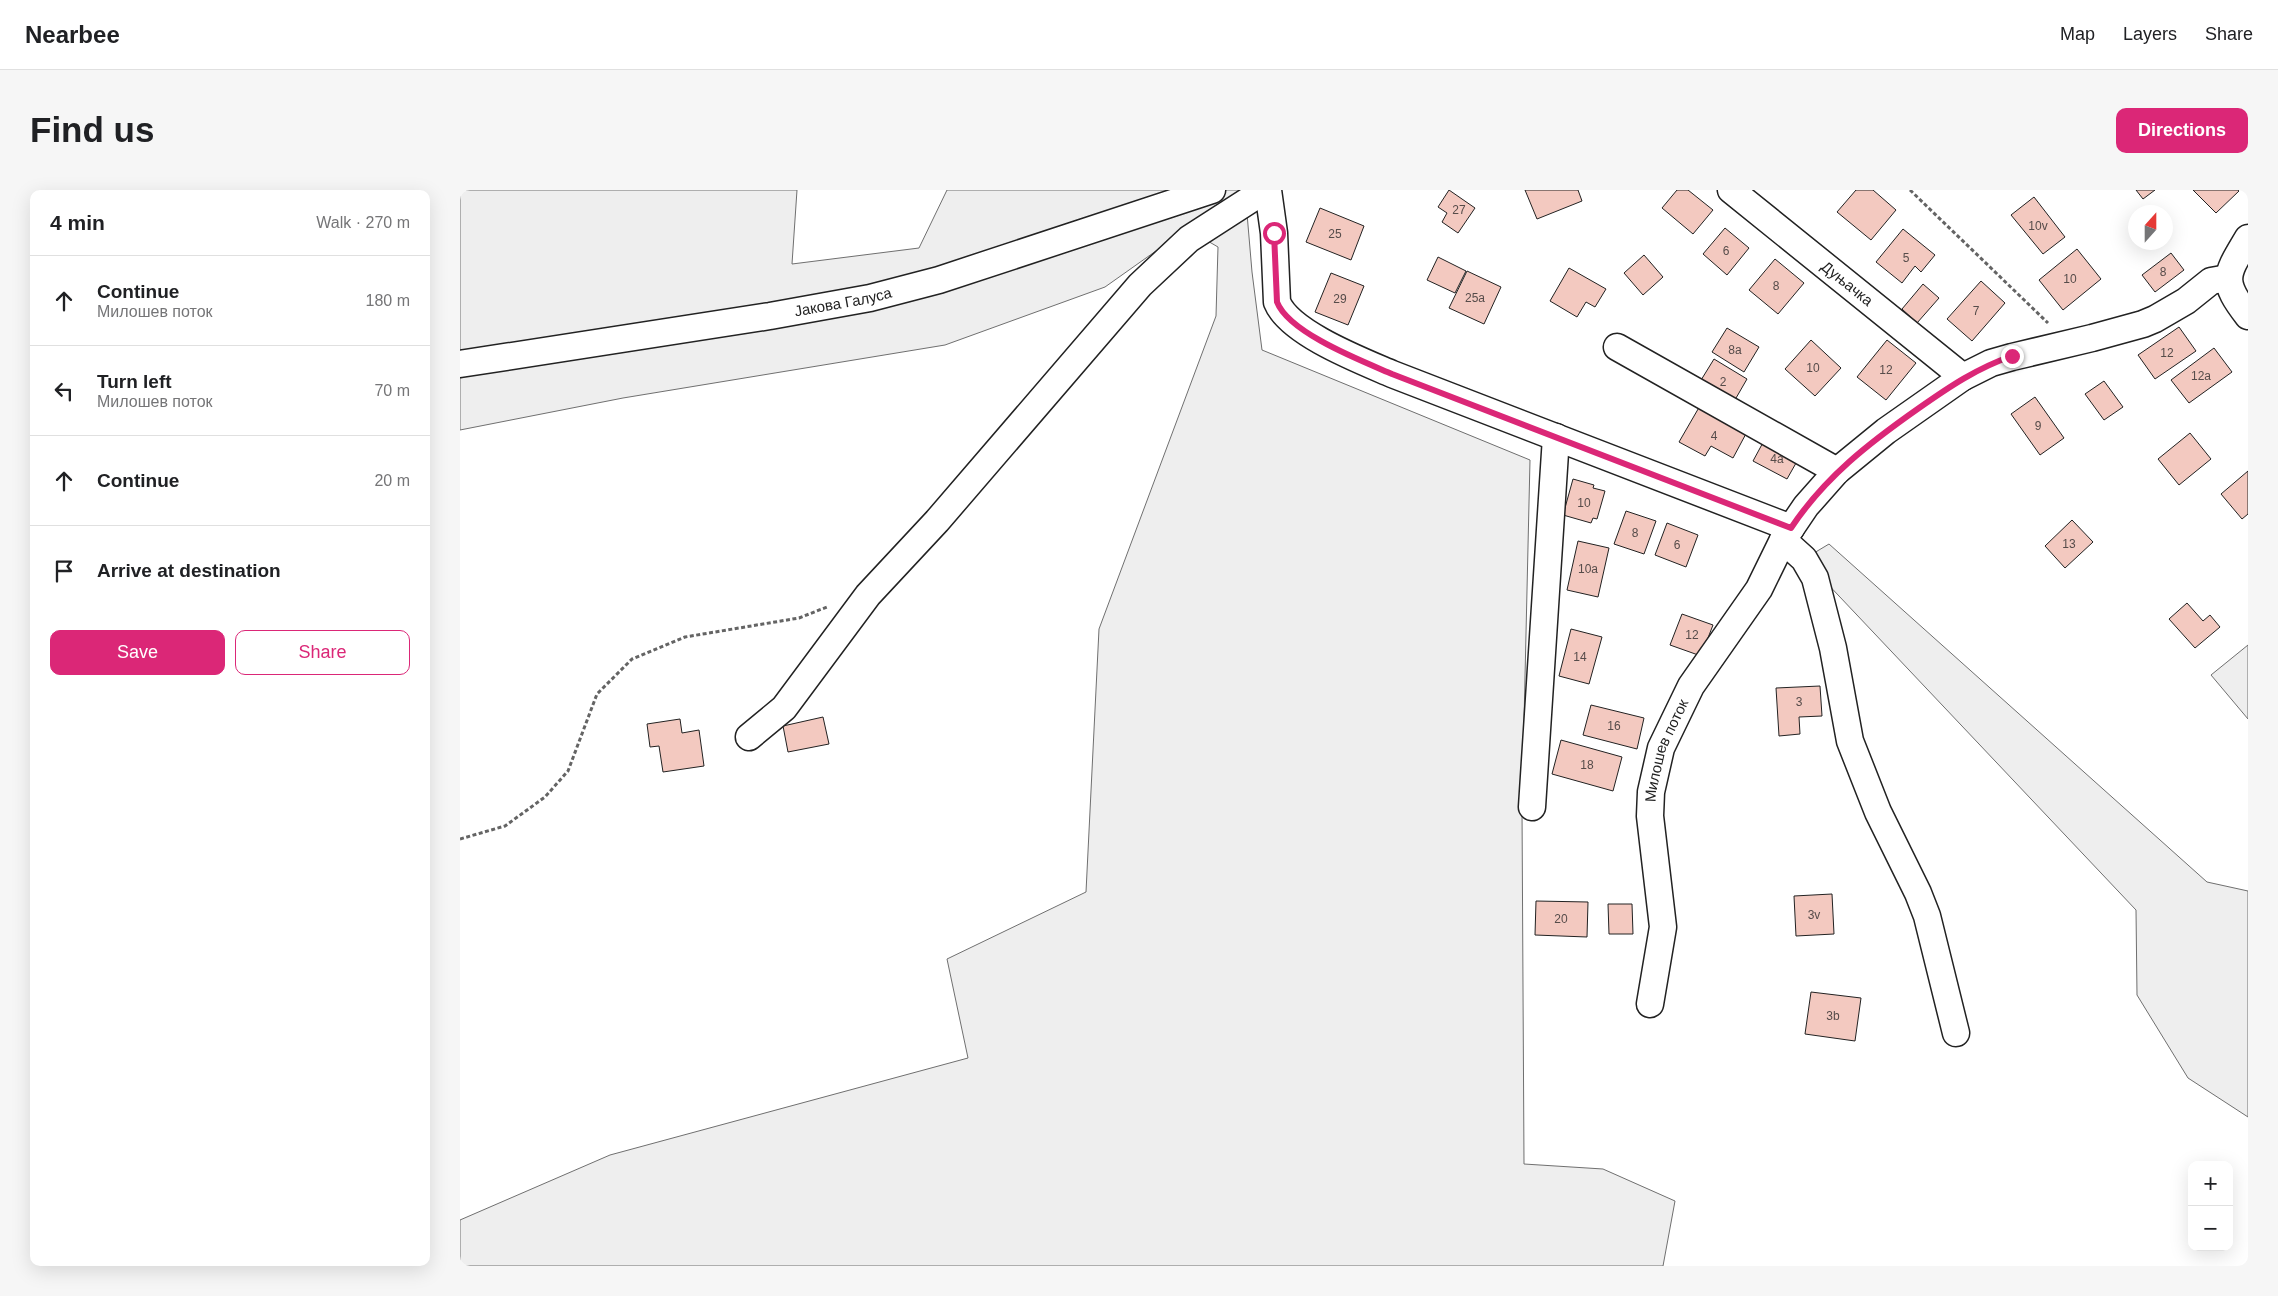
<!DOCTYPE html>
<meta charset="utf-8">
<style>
body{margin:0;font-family:Arial,sans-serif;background:#f6f6f6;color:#202124}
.controls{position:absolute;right:15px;bottom:15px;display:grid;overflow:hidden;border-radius:10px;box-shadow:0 5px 20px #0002}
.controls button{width:45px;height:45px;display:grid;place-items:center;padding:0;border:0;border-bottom:1px solid #e0e0e0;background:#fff;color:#202124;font:25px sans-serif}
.compass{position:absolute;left:1668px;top:15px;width:45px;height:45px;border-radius:50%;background:#fff;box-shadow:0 5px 20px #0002;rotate:21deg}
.stop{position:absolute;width:15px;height:15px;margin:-11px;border:4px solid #db2777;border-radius:50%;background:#fff}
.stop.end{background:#db2777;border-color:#fff;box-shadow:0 1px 5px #0008}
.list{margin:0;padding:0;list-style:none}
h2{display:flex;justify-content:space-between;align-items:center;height:65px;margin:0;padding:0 20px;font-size:21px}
h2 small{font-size:16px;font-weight:400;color:#757577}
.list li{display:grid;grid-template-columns:32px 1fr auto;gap:15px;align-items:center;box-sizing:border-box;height:90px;padding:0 20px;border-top:1px solid #e0e0e0}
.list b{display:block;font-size:19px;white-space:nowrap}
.list p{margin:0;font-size:16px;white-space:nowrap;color:#757577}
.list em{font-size:16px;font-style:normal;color:#757577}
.actions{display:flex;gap:10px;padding:15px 20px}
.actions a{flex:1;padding:11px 0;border:1px solid #db2777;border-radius:10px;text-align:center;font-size:18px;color:#db2777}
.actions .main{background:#db2777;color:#fff}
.icon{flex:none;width:28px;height:28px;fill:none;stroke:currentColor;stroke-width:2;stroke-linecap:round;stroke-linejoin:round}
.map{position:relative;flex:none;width:1788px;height:1076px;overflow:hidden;border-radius:10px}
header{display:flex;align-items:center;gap:30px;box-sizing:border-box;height:70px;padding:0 25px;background:#fff;border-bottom:1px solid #e0e0e0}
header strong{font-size:24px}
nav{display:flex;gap:28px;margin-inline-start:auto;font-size:18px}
.intro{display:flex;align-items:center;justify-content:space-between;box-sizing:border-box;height:120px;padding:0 30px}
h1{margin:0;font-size:35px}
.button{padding:12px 22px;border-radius:10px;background:#db2777;color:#fff;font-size:18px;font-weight:700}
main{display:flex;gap:30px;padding:0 30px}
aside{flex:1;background:#fff;border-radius:10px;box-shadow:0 5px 20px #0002}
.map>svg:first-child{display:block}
.green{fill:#eee;stroke:#6f6f6f}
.building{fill:#f3c9c0;stroke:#222}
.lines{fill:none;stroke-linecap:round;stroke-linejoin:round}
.minor-casing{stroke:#222;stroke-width:29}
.path{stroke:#646464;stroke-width:3;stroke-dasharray:4 2.5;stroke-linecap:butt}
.minor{stroke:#fff;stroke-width:26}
.route{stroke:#db2777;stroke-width:6}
.labels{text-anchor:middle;stroke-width:4;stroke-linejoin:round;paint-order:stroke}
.number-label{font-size:12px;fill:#564c4a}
.street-label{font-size:15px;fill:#222;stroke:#fff}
</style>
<header>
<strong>Nearbee</strong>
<nav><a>Map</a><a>Layers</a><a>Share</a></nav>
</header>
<div class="intro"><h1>Find us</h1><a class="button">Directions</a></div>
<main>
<aside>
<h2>4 min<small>Walk · 270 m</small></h2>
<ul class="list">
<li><svg class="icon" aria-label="ahead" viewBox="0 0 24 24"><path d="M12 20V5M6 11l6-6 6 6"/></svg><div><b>Continue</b><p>Милошев поток</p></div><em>180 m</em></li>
<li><svg class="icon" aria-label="left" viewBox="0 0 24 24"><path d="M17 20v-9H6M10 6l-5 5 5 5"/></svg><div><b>Turn left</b><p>Милошев поток</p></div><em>70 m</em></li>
<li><svg class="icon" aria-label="ahead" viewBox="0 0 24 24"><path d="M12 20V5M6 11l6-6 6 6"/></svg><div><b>Continue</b></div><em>20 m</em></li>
<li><svg class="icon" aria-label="arrive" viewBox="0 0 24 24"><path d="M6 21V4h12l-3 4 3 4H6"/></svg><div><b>Arrive at destination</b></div></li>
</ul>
<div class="actions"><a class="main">Save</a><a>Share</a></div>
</aside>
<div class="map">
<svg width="1788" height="1076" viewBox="0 0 1788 1076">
<rect width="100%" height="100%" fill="#fff"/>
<!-- green -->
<g class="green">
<polygon points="0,0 337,0 332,74 459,58 487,0 785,0 792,82 802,160 1070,270 1062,618 1064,974 1143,979 1215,1011 1203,1076 0,1076 0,1030 150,965 508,868 487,769 626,702 639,439 756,126 758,57 727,39 645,97 485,155 163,208 0,240"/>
<polygon points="1369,354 1747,692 1788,701 1788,927 1728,888 1677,805 1676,720 1344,369"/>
<polygon points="1788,455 1788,529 1751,485"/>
</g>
<!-- building -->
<g class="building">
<polygon points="989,0 1015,18 998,43 982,32 987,23 978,17"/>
<polygon points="1065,0 1118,0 1122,11 1077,29"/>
<polygon points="1217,0 1228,0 1253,20 1233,44 1202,18"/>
<polygon points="1396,0 1413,0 1436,20 1411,50 1377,22"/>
<polygon points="1676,0 1695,0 1683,9"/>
<polygon points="1733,0 1778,0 1779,1 1756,23"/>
<polygon points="1574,7 1605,47 1583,64 1551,25"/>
<polygon points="860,18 904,36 891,70 846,52"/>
<polygon points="1265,38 1289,58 1267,85 1243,64"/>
<polygon points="1443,39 1475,65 1461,82 1455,76 1442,93 1416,72"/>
<polygon points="1617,59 1641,89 1603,120 1579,90"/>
<polygon points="1711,63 1724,80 1695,102 1682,85"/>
<polygon points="1184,65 1203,87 1183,105 1164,83"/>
<polygon points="978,67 1006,81 995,103 967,90"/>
<polygon points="1315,69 1344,93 1318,124 1289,100"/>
<polygon points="1109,78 1146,99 1135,117 1126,112 1117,127 1090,111"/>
<polygon points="1007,81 1041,97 1024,134 989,118"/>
<polygon points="871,83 904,96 888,135 855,122"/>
<polygon points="1521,91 1545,113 1512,151 1487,129"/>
<polygon points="1463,94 1479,108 1457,133 1442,119"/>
<polygon points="1719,137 1736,161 1695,189 1678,165"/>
<polygon points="1267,138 1299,157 1284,182 1252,162"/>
<polygon points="1351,150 1381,178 1355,206 1325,179"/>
<polygon points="1427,150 1456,173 1426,210 1397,187"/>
<polygon points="1754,158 1772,182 1729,213 1711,190"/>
<polygon points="1254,169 1287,189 1272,215 1238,195"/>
<polygon points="1644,191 1663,217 1644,230 1625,204"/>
<polygon points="1575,207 1604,248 1580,265 1551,224"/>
<polygon points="1241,214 1288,240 1273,268 1251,256 1245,266 1219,252"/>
<polygon points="1730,243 1751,269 1719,295 1698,269"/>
<polygon points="1306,247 1340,266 1327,289 1293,271"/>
<polygon points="1788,281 1788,324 1782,329 1761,304"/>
<polygon points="1113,289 1134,295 1133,298 1145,301 1137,329 1133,328 1131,333 1103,325"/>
<polygon points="1166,321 1196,331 1184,364 1154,354"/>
<polygon points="1612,330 1633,352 1605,378 1585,356"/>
<polygon points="1207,333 1238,345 1226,377 1195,365"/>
<polygon points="1118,351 1149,358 1138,407 1107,400"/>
<polygon points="1727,413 1743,431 1750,425 1760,437 1735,458 1709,429"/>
<polygon points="1222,424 1253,435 1241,466 1210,455"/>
<polygon points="1111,439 1142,447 1129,494 1099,486"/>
<polygon points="1360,496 1362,526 1339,527 1340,544 1319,546 1316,498"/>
<polygon points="1131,515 1184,528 1177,559 1123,545"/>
<polygon points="363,527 369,554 328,562 323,536"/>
<polygon points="220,529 222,543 239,540 244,576 203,582 199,556 190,557 187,534"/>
<polygon points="1101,550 1162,567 1153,601 1092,584"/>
<polygon points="1372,704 1374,744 1336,746 1334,706"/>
<polygon points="1076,711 1128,712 1127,747 1075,745"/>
<polygon points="1148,714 1172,714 1173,744 1149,744"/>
<polygon points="1351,802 1401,808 1395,851 1345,844"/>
</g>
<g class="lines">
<!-- minor casing -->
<g class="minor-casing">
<g id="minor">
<path d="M808 0 814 43 817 112C829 143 902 171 932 184L1331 338"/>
<path id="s1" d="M1271 0 1503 187"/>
<path d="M1788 48C1766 85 1760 90 1788 126"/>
<polyline points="1157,157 1377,281"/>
<path id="s2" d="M0 174 310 126 410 108 479 90 752 0"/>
<polyline points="1323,350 1344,369 1355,388 1373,458 1390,551 1418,622 1458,703 1467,726 1496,843"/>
<polyline points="289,547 324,518 408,405 477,331 680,95 729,49 805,0"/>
<polyline points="1072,617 1096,247"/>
<path id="s3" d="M1190 814 1203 737 1190 626 1191 602 1201 558 1231 496 1299 399 1323 350 1346 316 1377 281 1426 241 1503 187 1531 173 1552 167 1632 148 1683 134 1695 129 1726 111 1751 91 1768 88"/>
</g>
</g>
<!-- path -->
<g class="path">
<polyline points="1450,0 1588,133"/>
<polyline points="0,649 45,636 85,607 108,581 137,504 172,469 225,447 339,428 367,417"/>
</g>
<!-- minor -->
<use href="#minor" class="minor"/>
</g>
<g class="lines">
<!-- route -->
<path class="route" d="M814 43 817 112C829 143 902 171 932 184L1331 338C1365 287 1409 253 1459 218 1489 197 1517 178 1552 166"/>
</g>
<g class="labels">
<!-- number labels -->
<g class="number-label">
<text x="999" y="24">27</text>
<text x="1578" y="40">10v</text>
<text x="875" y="48">25</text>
<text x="1266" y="65">6</text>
<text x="1446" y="72">5</text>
<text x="1703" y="86">8</text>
<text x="1610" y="93">10</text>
<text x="1316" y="100">8</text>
<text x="1015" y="112">25a</text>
<text x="880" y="113">29</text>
<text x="1516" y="125">7</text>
<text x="1275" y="164">8a</text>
<text x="1707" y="167">12</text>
<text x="1353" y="182">10</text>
<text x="1426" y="184">12</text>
<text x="1741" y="190">12a</text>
<text x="1263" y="196">2</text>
<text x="1578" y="240">9</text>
<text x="1254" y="250">4</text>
<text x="1317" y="273">4a</text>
<text x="1124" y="317">10</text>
<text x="1175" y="347">8</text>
<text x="1609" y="358">13</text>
<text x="1217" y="359">6</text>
<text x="1128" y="383">10a</text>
<text x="1232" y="449">12</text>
<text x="1120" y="471">14</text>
<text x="1339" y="516">3</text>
<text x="1154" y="540">16</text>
<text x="1127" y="579">18</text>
<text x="1354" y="729">3v</text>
<text x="1101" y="733">20</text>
<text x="1373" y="830">3b</text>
</g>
<!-- street labels -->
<g class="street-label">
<text dy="5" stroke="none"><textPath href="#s1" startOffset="149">Дуњачка</textPath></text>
<text dy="5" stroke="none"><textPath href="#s2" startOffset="388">Јакова Галуса</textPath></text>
<text dy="5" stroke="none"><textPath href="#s3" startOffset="258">Милошев поток</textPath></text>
</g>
</g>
</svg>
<div class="controls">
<button>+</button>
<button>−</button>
</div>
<svg class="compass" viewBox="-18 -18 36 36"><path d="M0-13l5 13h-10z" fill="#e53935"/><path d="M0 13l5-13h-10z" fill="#757577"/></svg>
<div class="stop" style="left:814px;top:43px"></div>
<div class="stop end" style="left:1552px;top:166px"></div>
</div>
</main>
